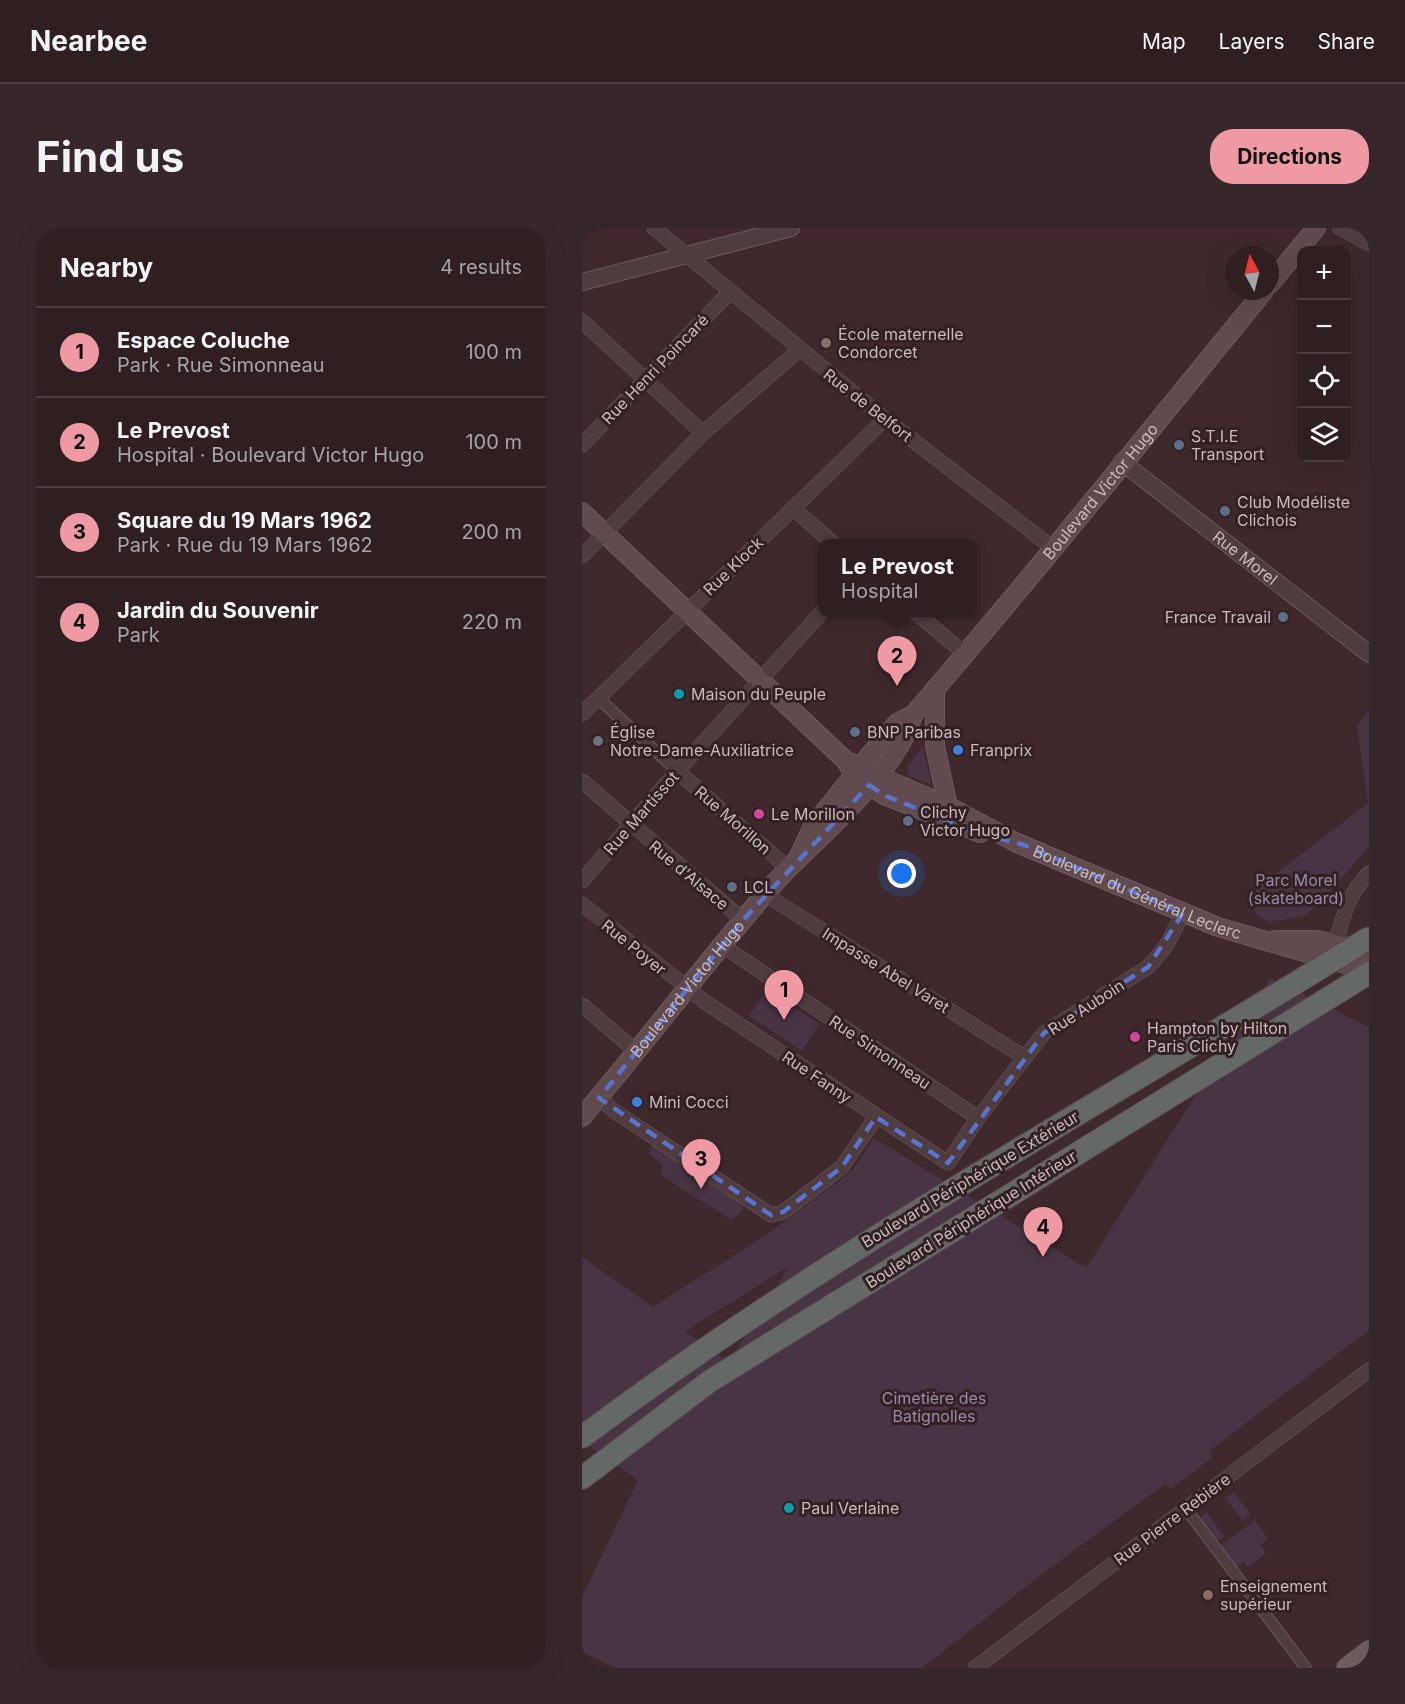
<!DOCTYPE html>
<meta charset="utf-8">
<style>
body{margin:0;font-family:Inter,sans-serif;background:#37272a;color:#f1f3f6}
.controls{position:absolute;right:18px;top:18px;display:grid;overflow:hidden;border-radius:12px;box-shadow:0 6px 24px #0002}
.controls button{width:54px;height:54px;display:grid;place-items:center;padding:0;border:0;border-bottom:2px solid #4a3d3f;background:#2f1f21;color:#f1f3f6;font:30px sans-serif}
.compass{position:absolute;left:643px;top:18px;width:54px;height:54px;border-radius:50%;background:#2f1f21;box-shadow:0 6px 24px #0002;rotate:353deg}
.you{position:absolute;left:320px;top:646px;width:21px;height:21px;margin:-15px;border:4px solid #fff;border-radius:50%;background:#1a73e8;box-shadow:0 0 0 9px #1a73e833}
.badge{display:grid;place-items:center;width:39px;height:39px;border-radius:50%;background:#ee99a4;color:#111;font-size:20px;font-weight:700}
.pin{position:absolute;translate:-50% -50px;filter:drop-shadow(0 2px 3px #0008)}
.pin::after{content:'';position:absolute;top:32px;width:21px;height:18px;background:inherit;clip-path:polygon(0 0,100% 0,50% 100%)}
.popup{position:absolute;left:236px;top:311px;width:159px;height:78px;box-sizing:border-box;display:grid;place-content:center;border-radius:12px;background:#2f1f21;filter:drop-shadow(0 2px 4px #0005);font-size:20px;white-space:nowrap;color:#a7a2a5}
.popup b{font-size:22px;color:#f1f3f6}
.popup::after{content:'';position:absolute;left:50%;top:100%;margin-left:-12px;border:12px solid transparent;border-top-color:#2f1f21}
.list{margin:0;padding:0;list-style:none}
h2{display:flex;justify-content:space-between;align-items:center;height:78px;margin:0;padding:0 24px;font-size:26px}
h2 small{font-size:20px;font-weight:400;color:#a7a2a5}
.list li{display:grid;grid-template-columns:39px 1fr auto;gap:18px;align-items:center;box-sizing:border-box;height:90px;padding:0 24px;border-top:2px solid #4a3d3f}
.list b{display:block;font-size:22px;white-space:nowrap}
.list p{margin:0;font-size:20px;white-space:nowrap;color:#a7a2a5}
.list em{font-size:20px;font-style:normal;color:#a7a2a5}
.icon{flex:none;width:33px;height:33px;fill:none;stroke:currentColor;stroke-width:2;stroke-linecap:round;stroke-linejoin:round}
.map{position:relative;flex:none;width:787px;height:1440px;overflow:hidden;border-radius:24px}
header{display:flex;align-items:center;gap:36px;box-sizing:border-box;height:84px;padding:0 30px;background:#2f1f21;border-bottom:2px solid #4a3d3f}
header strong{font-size:28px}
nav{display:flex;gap:33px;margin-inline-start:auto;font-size:21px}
.intro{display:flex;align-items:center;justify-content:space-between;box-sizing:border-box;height:144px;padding:0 36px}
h1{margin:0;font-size:42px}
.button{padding:15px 27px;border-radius:24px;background:#ee99a4;color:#111;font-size:21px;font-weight:700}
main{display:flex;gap:36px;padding:0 36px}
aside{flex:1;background:#2f1f21;border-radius:24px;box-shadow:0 6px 24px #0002}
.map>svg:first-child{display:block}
.green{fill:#483444;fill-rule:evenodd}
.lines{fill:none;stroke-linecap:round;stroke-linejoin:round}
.pedestrian-casing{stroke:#6c5a5d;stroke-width:12}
.minor-casing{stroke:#6c5a5d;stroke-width:15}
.tertiary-casing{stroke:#6c5a5d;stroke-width:18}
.secondary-casing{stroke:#6c5a5d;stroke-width:20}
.primary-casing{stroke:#584648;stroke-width:22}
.trunk-casing{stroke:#59474a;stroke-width:24}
.pedestrian{stroke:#4f3c3f;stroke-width:10}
.minor{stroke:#4f3c3f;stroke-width:14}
.tertiary{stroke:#4f3c3f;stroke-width:16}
.secondary{stroke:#614b4e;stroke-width:18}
.primary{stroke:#6e5b5e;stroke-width:21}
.trunk{stroke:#646867;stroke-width:22}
.trunk-bridge-casing{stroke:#59474a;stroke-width:24;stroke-linecap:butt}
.trunk-bridge{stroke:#646867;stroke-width:22}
.marked{fill:none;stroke:#5973ce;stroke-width:4.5;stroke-dasharray:12 8;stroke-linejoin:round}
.education-dot{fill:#8d6e63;stroke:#342124;stroke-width:2}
.service-dot{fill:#5c6f8a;stroke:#342124;stroke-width:2}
.culture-dot{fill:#0f9aa8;stroke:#342124;stroke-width:2}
.worship-dot{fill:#6b7280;stroke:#342124;stroke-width:2}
.shop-dot{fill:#3f7fe0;stroke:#342124;stroke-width:2}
.hotel-dot{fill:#d1479c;stroke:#342124;stroke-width:2}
.labels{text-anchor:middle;stroke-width:6;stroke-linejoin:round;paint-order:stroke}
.poi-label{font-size:16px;fill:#c9b9bb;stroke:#342124;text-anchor:start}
.street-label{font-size:16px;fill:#c9b9bb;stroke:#342124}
.park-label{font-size:16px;fill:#9788a7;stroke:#342124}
</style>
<header>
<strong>Nearbee</strong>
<nav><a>Map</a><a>Layers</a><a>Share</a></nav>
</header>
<div class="intro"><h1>Find us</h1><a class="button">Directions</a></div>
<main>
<aside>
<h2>Nearby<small>4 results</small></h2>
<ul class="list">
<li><span class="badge">1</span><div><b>Espace Coluche</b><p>Park · Rue Simonneau</p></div><em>100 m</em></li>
<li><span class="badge">2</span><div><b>Le Prevost</b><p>Hospital · Boulevard Victor Hugo</p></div><em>100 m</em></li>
<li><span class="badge">3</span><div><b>Square du 19 Mars 1962</b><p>Park · Rue du 19 Mars 1962</p></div><em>200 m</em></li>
<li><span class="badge">4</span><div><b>Jardin du Souvenir</b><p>Park</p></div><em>220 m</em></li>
</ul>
</aside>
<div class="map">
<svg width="787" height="1440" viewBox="0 0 787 1440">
<rect width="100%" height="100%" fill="#3f292c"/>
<!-- green -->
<g class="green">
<polygon points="787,482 787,618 744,669 722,688 688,694 677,689 663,669 786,575 775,498"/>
<polygon points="341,519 350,557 327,548 325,538"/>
<path d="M688 750 787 799V1102L627 1223 631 1229 589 1261 583 1256 464 1343 340 1440H33L0 1423V1369L56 1252 0 1213V1029L71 1079 187 1005 270 943 292 910 504 1040ZM206 1039 147 1134 103 1103Z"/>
<polygon points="185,761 237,796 220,823 167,788"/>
<polygon points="71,916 159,975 161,983 149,992 79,947 80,936 67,926"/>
<polygon points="652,1264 669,1287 661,1293 643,1270"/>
<polygon points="625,1284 642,1308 634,1314 617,1291"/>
<polygon points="673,1292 686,1311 678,1317 684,1325 666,1339 662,1334 654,1340 638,1318"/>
</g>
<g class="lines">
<!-- pedestrian casing -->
<g class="pedestrian-casing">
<g id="pedestrian">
<polyline points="16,470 95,543"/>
<polyline points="604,1281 724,1440"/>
</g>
</g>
<!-- minor casing -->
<g class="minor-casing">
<g id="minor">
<polyline points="72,0 303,191 471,320"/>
<polyline points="758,0 787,16"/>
<polyline points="0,93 121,205"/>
<polyline points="0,217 147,65"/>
<polyline points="211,280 252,316"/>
<polyline points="0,328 121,205 217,122"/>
<polyline points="333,384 382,425"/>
<polyline points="0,486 303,191"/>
<polyline points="95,543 207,641"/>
<polyline points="0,553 161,692"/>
<polyline points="0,653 90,549 240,384"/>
<polyline points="184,667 442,829"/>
<polyline points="0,676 123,774 366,935 396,890 462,805 566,739 584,718 601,685"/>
<polyline points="141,718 396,890"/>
<path d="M752 723C759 695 765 666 787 645"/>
<polyline points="0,777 55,824"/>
<polyline points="17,870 32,883 189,987 201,984 260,939 294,889"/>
<polyline points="393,1440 787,1142"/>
</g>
</g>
<!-- tertiary casing -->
<g class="tertiary-casing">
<g id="tertiary">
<polyline points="0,54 209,0"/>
<path id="s1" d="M540 234 787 426"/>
</g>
</g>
<!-- secondary casing -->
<g class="secondary-casing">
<g id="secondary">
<polyline points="688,56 734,0"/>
<polyline points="0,284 264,533 273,548 304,568 398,605"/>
<polyline points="353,462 353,518 366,578"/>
<path id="s2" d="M264 533 280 538 312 555 366 578 435 615 636 699 787 743"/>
<path id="s3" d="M215 632 231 598 287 528 315 495 331 487C451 348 566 205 682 63"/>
<polyline points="693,712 735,712 787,724"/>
<path id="s4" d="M0 889C55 825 106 757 161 692 178 672 196 649 216 631 251 598 320 533 331 487"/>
</g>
</g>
<!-- primary casing -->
<g class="primary-casing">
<polyline id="primary" points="765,1440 787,1423"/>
</g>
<!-- trunk casing -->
<g class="trunk-casing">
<g id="trunk">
<polyline points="0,1209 15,1198"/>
<polyline points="0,1250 128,1153 787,745"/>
</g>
</g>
<!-- pedestrian -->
<use href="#pedestrian" class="pedestrian"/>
<!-- minor -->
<use href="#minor" class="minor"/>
<!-- tertiary -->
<use href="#tertiary" class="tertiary"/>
<!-- secondary -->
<use href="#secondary" class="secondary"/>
<!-- primary -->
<use href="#primary" class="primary"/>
<!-- trunk -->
<use href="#trunk" class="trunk"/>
<!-- trunk-bridge casing -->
<g class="trunk-bridge-casing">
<path id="trunk-bridge" d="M15 1198C260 1016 528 871 787 710"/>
</g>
<!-- trunk-bridge -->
<use href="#trunk-bridge" class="trunk-bridge"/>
</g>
<!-- marked area -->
<path class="marked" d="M287 557 304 568 390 603 442 617 601 685 566 739 462 805 366 935 294 889 260 939 201 984 189 987 17 870 161 692Z"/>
<!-- markers -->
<g class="education-dot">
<circle cx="244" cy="115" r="6"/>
<circle cx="626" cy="1367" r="6"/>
</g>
<g class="service-dot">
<circle cx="597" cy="217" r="6"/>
<circle cx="643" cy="283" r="6"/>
<circle cx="701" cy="389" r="6"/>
<circle cx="273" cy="504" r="6"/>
<circle cx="326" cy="593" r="6"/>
<circle cx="150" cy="659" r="6"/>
</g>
<g class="culture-dot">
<circle cx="97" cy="466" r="6"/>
<circle cx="207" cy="1280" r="6"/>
</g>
<circle class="worship-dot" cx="16" cy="513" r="6"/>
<g class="shop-dot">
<circle cx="376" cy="522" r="6"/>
<circle cx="55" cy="874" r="6"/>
</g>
<g class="hotel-dot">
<circle cx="177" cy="586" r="6"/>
<circle cx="553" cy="809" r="6"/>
</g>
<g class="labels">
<!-- poi labels -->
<g class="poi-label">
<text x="256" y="112">École maternelle<tspan x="256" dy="18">Condorcet</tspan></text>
<text x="609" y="214">S.T.I.E<tspan x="609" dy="18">Transport</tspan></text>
<text x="655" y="280">Club Modéliste<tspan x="655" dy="18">Clichois</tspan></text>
<text x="689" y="395" text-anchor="end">France Travail</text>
<text x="109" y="472">Maison du Peuple</text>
<text x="28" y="510">Église<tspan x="28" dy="18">Notre-Dame-Auxiliatrice</tspan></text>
<text x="285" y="510">BNP Paribas</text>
<text x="388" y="528">Franprix</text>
<text x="338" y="590">Clichy<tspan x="338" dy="18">Victor Hugo</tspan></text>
<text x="189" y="592">Le Morillon</text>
<text x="162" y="665">LCL</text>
<text x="565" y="806">Hampton by Hilton<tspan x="565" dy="18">Paris Clichy</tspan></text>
<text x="67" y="880">Mini Cocci</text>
<text x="219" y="1286">Paul Verlaine</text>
<text x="638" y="1364">Enseignement<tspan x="638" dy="18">supérieur</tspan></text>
</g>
<!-- street labels -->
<g class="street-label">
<text transform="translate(73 141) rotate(-46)" y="6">Rue Henri Poincaré</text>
<text transform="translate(286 177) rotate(38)" y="6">Rue de Belfort</text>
<text dy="6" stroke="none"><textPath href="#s3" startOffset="480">Boulevard Victor Hugo</textPath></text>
<text dy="6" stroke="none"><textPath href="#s1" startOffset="156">Rue Morel</textPath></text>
<text transform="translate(151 338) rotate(-44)" y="6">Rue Klock</text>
<text transform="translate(59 585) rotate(-49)" y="6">Rue Martissot</text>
<text transform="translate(151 592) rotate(41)" y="6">Rue Morillon</text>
<text transform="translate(107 647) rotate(40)" y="6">Rue d'Alsace</text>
<text dy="6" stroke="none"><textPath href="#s2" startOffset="320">Boulevard du Général Leclerc</textPath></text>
<text transform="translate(52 719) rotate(39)" y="6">Rue Poyer</text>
<text transform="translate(304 742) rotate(32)" y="6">Impasse Abel Varet</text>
<text dy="6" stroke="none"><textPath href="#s4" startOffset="166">Boulevard Victor Hugo</textPath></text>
<text transform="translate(504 779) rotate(-33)" y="6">Rue Auboin</text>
<text transform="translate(298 824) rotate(34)" y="6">Rue Simonneau</text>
<text transform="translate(235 849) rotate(34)" y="6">Rue Fanny</text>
<text transform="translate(388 951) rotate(-31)" y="6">Boulevard Périphérique Extérieur</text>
<text transform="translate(389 991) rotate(-32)" y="6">Boulevard Périphérique Intérieur</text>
<text transform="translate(590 1291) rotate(-37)" y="6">Rue Pierre Rebière</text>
</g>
<!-- park labels -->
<g class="park-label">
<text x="714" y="658">Parc Morel<tspan x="714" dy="18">(skateboard)</tspan></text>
<text x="352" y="1176">Cimetière des<tspan x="352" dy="18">Batignolles</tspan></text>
</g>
</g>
</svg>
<div class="controls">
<button>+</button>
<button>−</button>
<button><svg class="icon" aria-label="locate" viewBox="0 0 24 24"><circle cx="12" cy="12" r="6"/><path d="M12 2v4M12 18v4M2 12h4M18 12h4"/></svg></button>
<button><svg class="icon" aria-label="layers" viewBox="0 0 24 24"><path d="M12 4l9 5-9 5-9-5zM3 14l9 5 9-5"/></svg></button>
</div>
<svg class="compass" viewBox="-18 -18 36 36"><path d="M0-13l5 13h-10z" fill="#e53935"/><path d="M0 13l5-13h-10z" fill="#a7a2a5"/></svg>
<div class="you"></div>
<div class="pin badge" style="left:202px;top:792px">1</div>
<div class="pin badge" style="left:315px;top:458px">2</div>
<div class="popup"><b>Le Prevost</b>Hospital</div>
<div class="pin badge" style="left:119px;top:961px">3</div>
<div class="pin badge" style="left:461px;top:1029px">4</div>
</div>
</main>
